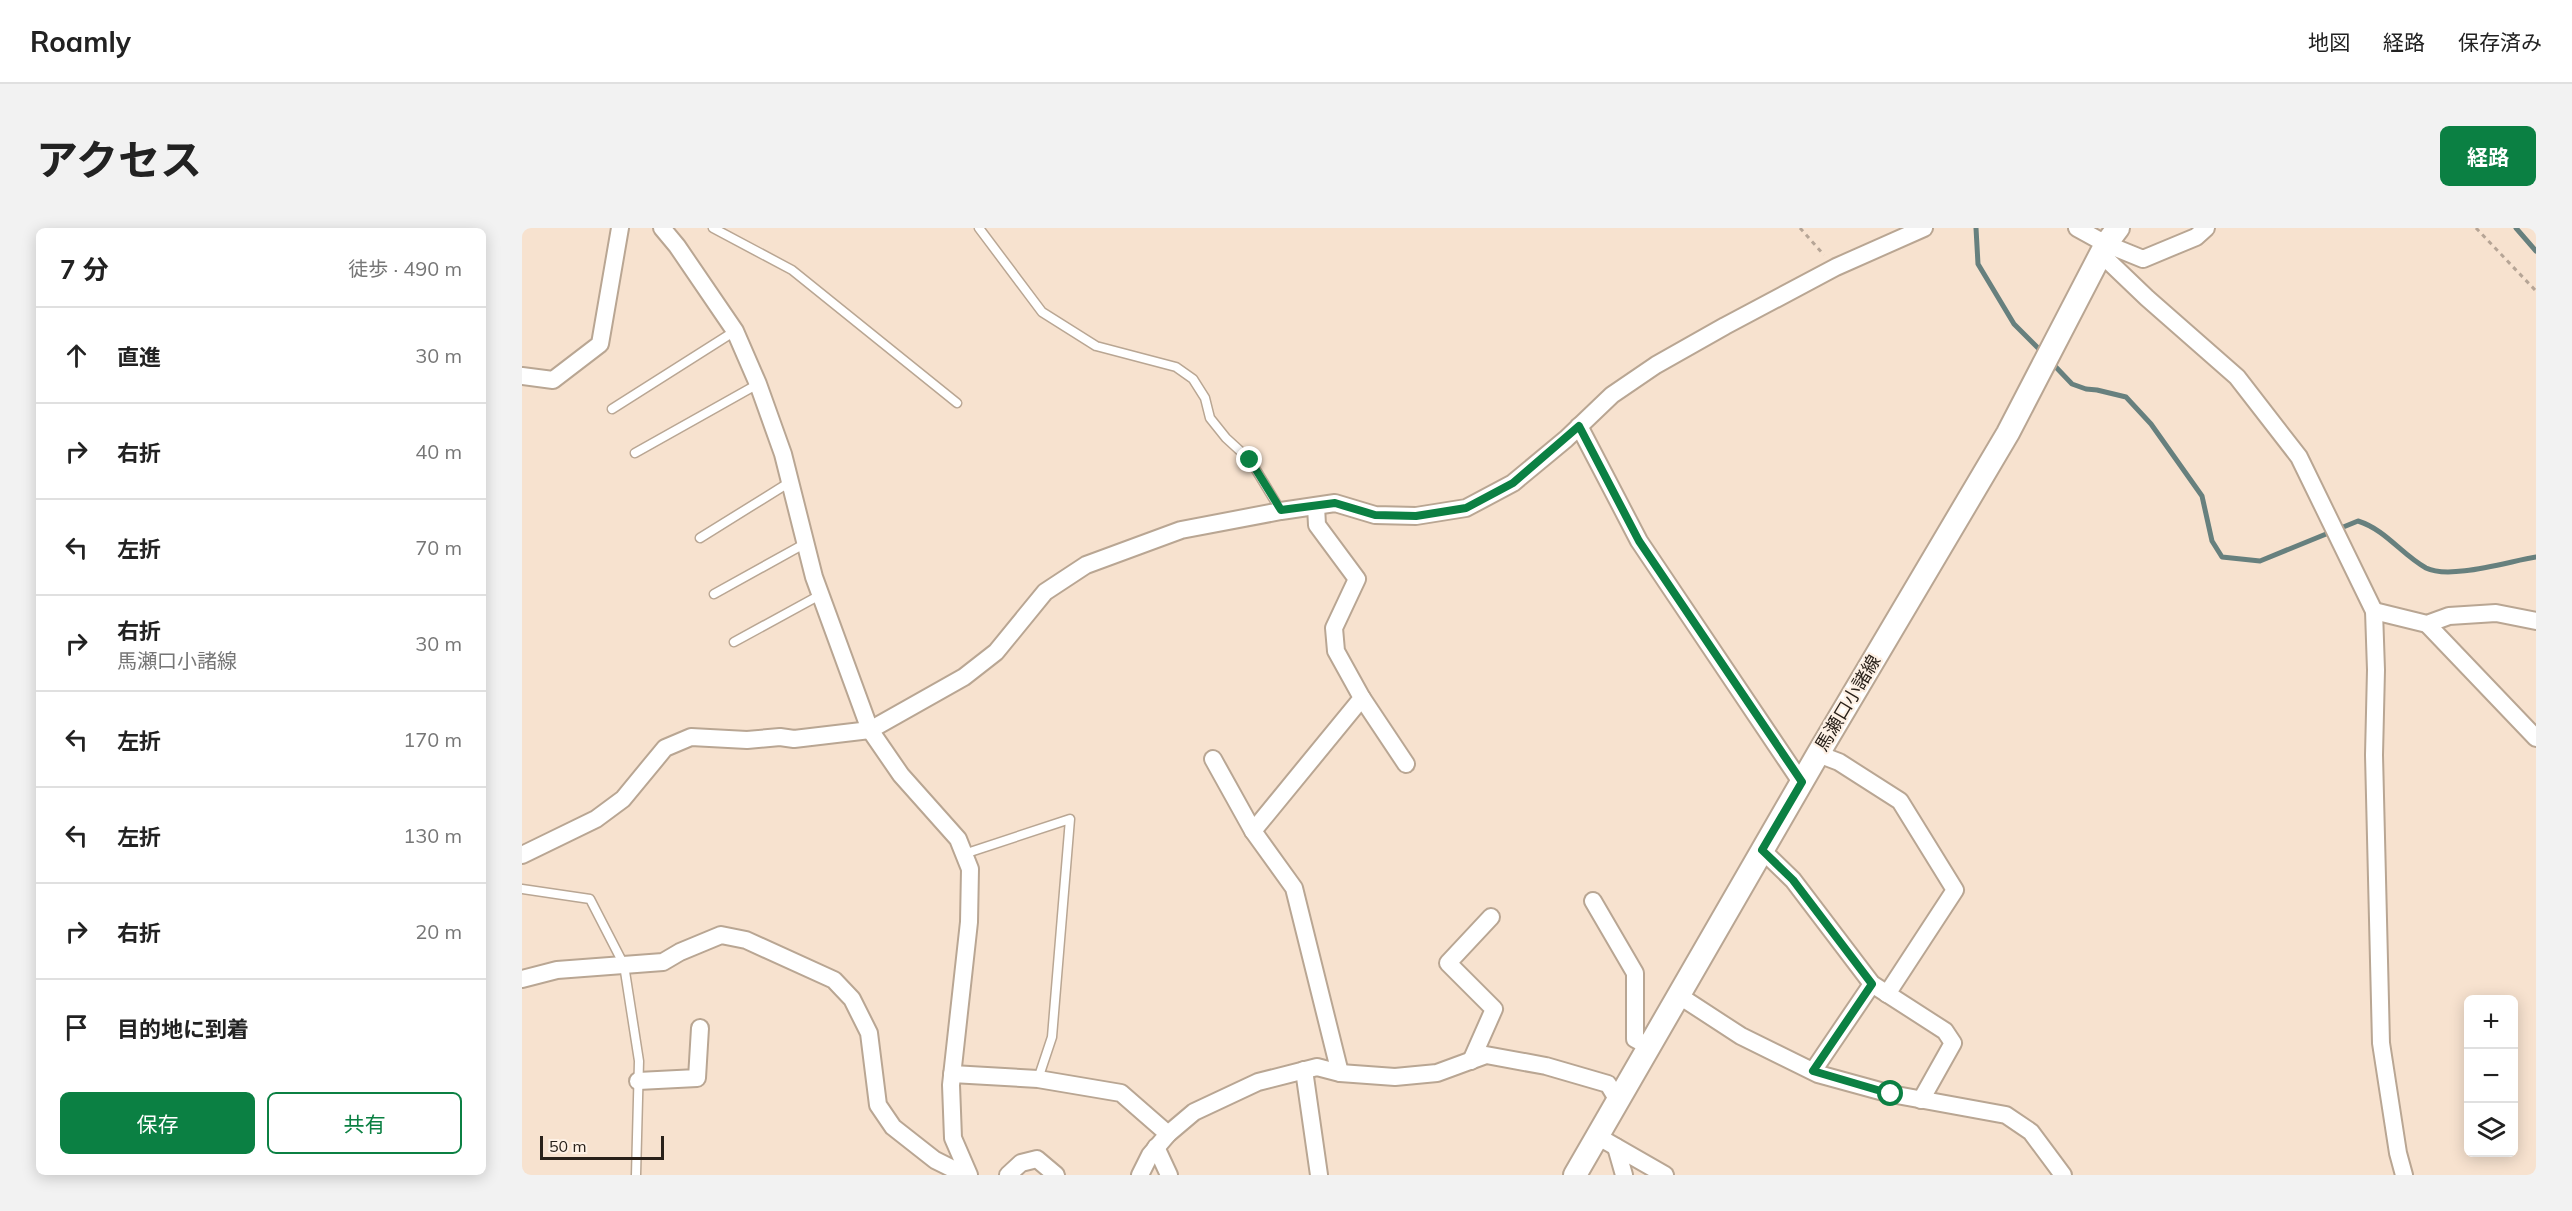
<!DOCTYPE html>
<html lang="ja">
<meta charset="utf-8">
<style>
body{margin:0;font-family:Mulish,"Noto Sans JP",sans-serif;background:#f2f2f2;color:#222}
.controls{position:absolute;right:18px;bottom:18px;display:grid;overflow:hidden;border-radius:9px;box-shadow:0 3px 15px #0003}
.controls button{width:54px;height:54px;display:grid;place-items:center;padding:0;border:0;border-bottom:2px solid #e0e0e0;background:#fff;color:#222;font:30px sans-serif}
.scale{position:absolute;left:18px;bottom:15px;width:124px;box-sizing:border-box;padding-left:6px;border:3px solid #29211a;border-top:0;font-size:16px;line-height:21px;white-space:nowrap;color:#29211a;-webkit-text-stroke:4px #fef1e5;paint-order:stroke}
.stop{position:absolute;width:18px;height:18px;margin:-14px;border:4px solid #0b8043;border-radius:50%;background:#fff}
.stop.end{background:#0b8043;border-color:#fff;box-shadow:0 2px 6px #0008}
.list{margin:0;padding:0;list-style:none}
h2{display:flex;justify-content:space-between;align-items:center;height:78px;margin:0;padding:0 24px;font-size:26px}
h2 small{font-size:20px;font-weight:400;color:#767676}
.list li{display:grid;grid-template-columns:39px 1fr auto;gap:18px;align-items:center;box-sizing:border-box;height:96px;padding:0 24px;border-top:2px solid #e0e0e0}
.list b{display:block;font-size:22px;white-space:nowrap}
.list p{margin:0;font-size:20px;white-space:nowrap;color:#767676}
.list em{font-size:20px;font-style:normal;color:#767676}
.actions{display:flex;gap:12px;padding:18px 24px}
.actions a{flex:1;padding:14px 0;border:2px solid #0b8043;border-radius:9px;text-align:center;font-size:21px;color:#0b8043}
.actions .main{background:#0b8043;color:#fff}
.icon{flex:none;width:33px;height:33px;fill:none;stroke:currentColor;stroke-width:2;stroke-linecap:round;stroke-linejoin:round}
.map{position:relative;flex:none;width:2014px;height:947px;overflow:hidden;border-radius:9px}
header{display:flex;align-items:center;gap:36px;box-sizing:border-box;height:84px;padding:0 30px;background:#fff;border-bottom:2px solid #e0e0e0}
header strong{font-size:28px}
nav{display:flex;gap:33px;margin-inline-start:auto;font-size:21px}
.intro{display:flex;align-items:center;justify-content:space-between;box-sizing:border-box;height:144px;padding:0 36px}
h1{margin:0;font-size:42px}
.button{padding:15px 27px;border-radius:9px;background:#0b8043;color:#fff;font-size:21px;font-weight:700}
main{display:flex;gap:36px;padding:0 36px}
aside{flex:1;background:#fff;border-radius:9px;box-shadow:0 3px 15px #0003}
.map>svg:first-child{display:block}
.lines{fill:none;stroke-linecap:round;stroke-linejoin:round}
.stream{stroke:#67807e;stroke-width:5}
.lane-casing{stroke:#b9a693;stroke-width:11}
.street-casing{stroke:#b9a693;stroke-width:20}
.secondary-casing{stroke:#b9a693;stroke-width:26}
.path{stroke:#b6a596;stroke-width:3;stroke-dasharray:4.5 4.5;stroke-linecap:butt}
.lane{stroke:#fff;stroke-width:8}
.street{stroke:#fff;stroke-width:16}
.secondary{stroke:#fff;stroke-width:22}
.route{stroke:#0b8043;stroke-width:8}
.labels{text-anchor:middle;stroke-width:4.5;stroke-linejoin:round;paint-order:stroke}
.street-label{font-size:18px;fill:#29211a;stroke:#fef1e5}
</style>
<header>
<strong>Roamly</strong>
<nav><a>地図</a><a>経路</a><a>保存済み</a></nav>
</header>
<div class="intro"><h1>アクセス</h1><a class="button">経路</a></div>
<main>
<aside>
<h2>7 分<small>徒歩 · 490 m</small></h2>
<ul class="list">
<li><svg class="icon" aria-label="ahead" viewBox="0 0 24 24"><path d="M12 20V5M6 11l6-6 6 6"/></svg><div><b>直進</b></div><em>30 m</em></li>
<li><svg class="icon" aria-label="right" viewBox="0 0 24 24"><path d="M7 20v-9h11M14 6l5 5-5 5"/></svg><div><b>右折</b></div><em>40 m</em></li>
<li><svg class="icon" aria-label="left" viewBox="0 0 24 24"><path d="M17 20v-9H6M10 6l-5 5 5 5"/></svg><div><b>左折</b></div><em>70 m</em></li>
<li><svg class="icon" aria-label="right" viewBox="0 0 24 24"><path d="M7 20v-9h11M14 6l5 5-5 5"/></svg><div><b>右折</b><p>馬瀬口小諸線</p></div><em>30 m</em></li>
<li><svg class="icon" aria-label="left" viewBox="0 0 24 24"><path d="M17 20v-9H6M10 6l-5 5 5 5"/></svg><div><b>左折</b></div><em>170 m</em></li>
<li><svg class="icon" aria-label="left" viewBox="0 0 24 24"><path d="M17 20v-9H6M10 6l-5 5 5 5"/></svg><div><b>左折</b></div><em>130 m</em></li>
<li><svg class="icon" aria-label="right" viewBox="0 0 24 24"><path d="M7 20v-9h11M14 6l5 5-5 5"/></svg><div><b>右折</b></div><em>20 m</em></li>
<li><svg class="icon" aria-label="arrive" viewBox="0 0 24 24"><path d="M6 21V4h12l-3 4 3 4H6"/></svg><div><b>目的地に到着</b></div></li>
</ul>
<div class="actions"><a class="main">保存</a><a>共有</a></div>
</aside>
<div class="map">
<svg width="2014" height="947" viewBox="0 0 2014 947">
<rect width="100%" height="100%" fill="#f7e2cf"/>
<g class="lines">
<!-- stream -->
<g class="stream">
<polyline points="1454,0 1456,36 1492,96 1522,126"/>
<polyline points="1994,0 2014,23"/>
<path d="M1530 135 1550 156 1564 161 1575 162 1604 169 1629 196 1680 268 1690 313 1700 329 1738 333 1836 293C1864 302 1879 326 1904 340 1928 352 1988 333 2014 329"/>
</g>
<!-- lane casing -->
<g class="lane-casing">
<g id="lane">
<polyline points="191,0 270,42 435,175"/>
<polyline points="457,0 520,84 574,118 654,139 671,151 683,170 688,190 704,210 728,232 759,283"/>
<polyline points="90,181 213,103"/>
<polyline points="113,225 236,156"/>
<polyline points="178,310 268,254"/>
<polyline points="192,366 284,315"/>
<polyline points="212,414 298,367"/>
<polyline points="442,626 548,591 530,809 516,851"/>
<polyline points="0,661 68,671 102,737 117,833 114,947"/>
</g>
</g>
<!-- street casing -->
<g class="street-casing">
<g id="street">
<polyline points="140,0 155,18 213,103 236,156 261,226 292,349 348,502 379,547 436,611 448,641 447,694 429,857 431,910 447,947"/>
<polyline points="1555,0 1584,16 1621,31 1674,9 1684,0"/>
<polyline points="1579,26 1625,70 1715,149 1777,229 1852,383 1854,442 1852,527 1859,815 1876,925 1882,947"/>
<polyline points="0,148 31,152 78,116 98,0"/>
<polyline points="1057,198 1117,313 1279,554"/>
<polyline points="1852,383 1905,396 1927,388 1974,385 2014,393"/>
<polyline points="1905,396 2014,510"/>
<polyline points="840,470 884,536"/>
<polyline points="1296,526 1317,534 1378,573 1433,662 1365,766"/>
<polyline points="691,531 731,603 772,660 818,845"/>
<polyline points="731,603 840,470 814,423 812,400 835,351 795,297 794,278"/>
<polyline points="1240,622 1271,652 1350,756 1423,803 1431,815 1399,872"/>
<polyline points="0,627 74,591 101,571 143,520 169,509 225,512 258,509 272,511 348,502 442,449 474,424 523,364 564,337 659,302 759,283 813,275 853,287 894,288 944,280 991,255 1044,211 1090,167 1134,137 1203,98 1314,39 1402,0"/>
<polyline points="1071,673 1113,745 1113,811 1126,818"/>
<polyline points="0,751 35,742 141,734 158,724 199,707 224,712 312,752 330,771 347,805 356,877 371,899 413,932 443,947"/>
<polyline points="1156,767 1219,808 1296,846 1369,866 1484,887 1509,904 1541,947"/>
<polyline points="949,833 972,781 926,735 969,689"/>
<polyline points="782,842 797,947"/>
<polyline points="1291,843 1350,756"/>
<polyline points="430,846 516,851 599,865 646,906"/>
<polyline points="116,853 175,850 178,800"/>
<polyline points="1075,908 1143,947"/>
<polyline points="634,919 647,947"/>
<polyline points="1094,919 1102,947"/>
<polyline points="486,947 499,935 515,931 534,947"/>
<polyline points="618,947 628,927 646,906 672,884 736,854 795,839 818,845 873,849 915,845 964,827 1024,838 1086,856 1095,871"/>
</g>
</g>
<!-- secondary casing -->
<g class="secondary-casing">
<polyline id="secondary" points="1053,947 1296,526 1486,205 1584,16 1596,0"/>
</g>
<!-- path -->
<g class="path">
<polyline points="1278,0 1302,27"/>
<polyline points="1954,0 2014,63"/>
</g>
<!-- lane -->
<use href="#lane" class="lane"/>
<!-- street -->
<use href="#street" class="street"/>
<!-- secondary -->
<use href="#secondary" class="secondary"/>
</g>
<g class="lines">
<!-- route -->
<polyline class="route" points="728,232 759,282 813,275 853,287 894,288 944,280 991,255 1057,198 1117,313 1280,554 1240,622 1271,652 1350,756 1291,843 1369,866"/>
</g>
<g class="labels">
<!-- street labels -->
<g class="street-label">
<text transform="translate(1326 475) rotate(-59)" y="6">馬瀬口小諸線</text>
</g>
</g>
</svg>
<div class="controls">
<button>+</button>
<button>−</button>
<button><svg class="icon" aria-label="layers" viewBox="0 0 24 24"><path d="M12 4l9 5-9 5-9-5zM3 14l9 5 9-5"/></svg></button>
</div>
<div class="scale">50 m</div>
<div class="stop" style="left:1369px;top:866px"></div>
<div class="stop end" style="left:728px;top:232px"></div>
</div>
</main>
